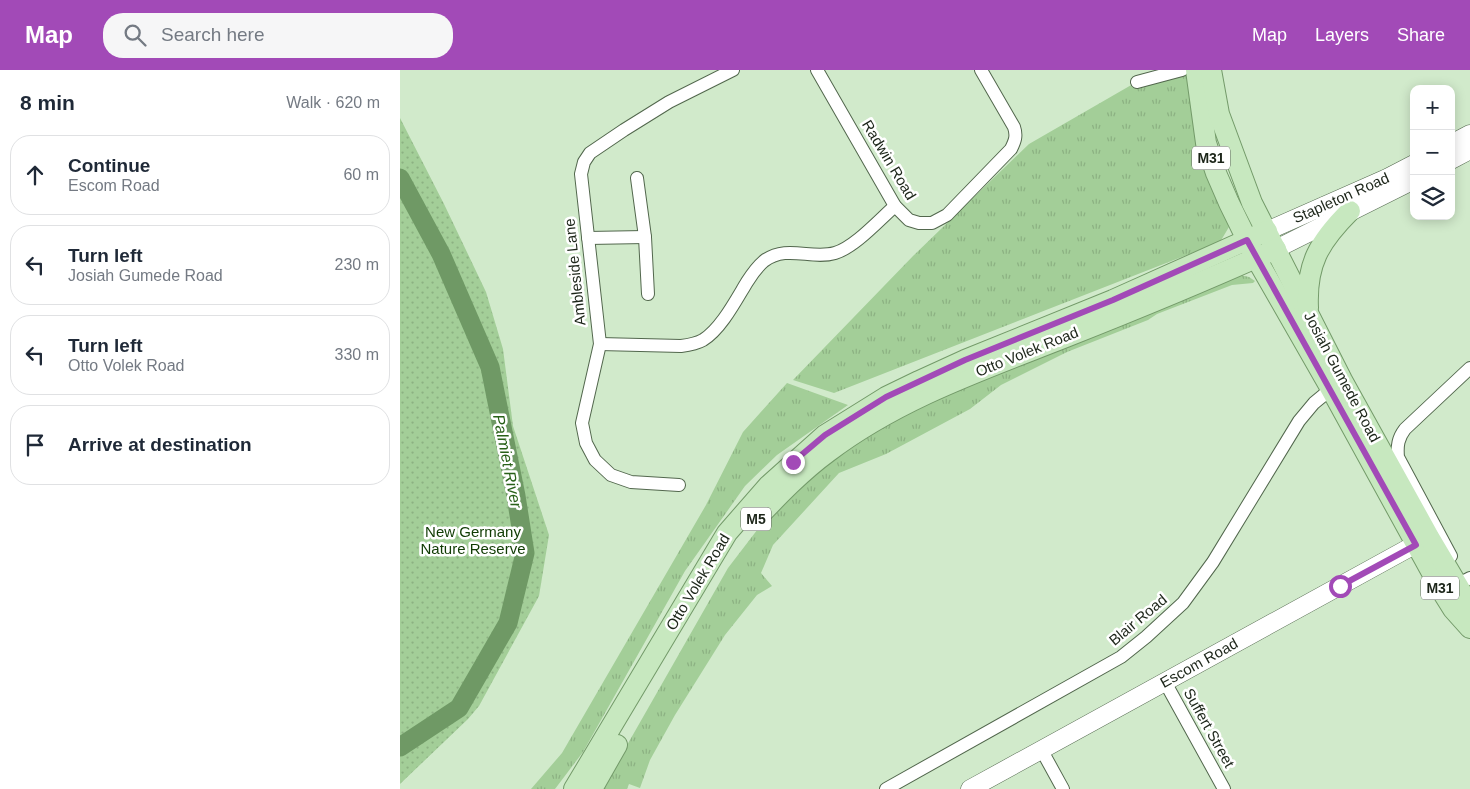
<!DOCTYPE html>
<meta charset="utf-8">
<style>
body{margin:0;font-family:Arial,sans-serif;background:#f6f6f7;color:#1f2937}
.controls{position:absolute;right:15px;top:15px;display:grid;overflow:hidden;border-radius:10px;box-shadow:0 2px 12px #0003}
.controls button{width:45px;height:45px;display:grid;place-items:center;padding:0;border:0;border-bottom:1px solid #e0e1e3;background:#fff;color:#1f2937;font:25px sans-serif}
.stop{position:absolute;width:15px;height:15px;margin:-11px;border:4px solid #a24ab7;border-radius:50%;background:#fff}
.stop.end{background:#a24ab7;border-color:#fff;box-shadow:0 1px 5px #0008}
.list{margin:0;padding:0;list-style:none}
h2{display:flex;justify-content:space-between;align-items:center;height:65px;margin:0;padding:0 20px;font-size:21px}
h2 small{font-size:16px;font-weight:400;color:#747a83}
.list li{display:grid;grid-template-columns:32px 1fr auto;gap:15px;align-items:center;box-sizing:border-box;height:80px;margin:0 10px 10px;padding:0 10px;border:1px solid #e0e1e3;border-radius:20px}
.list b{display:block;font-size:19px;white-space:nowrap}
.list p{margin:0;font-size:16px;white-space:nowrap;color:#747a83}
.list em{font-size:16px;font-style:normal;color:#747a83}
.icon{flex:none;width:28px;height:28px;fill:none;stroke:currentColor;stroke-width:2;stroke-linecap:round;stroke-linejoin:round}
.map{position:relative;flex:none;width:1070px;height:719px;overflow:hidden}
header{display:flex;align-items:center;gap:30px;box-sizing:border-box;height:70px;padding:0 25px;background:#a24ab7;color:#fff}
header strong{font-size:24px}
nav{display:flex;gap:28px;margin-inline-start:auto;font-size:18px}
.search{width:350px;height:45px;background:#f6f6f7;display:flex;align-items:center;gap:12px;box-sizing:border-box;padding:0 18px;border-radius:20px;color:#747a83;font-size:19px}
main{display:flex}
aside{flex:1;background:#fff}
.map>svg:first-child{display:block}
.grass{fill:url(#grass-tufts)}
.park{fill:url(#park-dots)}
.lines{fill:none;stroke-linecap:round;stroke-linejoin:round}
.river{stroke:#6f9965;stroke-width:19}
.street-casing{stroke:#52674d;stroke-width:14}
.secondary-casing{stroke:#52674d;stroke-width:19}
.primary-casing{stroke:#739a69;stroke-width:22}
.street{stroke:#fff;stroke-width:12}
.secondary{stroke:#fff;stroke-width:18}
.primary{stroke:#c7e8bf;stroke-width:20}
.route{stroke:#a24ab7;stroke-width:6}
.labels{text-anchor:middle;stroke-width:5;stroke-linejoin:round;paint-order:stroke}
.shield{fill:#fff;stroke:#60665e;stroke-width:1}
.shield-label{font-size:14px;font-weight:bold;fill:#1c2519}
.street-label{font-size:15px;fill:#1c2519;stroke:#fff}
.park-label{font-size:15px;fill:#103b03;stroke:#fff}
.water-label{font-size:16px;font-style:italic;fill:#296119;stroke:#fff}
</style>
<header>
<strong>Map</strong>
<div class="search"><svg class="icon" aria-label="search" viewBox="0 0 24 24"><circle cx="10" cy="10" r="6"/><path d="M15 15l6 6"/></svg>Search here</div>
<nav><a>Map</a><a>Layers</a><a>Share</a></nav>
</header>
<main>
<aside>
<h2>8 min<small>Walk · 620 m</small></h2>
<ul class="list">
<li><svg class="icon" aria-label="ahead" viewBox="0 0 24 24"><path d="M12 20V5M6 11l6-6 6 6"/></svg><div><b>Continue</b><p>Escom Road</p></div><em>60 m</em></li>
<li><svg class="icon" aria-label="left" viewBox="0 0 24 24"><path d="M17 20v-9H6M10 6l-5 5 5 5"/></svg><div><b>Turn left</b><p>Josiah Gumede Road</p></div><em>230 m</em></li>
<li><svg class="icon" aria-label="left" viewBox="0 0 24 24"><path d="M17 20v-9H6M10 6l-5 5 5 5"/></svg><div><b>Turn left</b><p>Otto Volek Road</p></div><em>330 m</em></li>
<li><svg class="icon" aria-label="arrive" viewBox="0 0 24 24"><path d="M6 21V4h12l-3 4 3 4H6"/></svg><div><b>Arrive at destination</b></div></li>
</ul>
</aside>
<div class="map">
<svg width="1070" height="719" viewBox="0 0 1070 719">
<defs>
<pattern id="grass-tufts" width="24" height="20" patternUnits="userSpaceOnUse" patternTransform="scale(1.25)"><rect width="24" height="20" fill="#a3ce98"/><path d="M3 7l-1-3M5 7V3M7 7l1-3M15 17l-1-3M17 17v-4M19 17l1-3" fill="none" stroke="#8cb182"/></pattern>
<pattern id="park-dots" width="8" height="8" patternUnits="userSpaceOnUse" patternTransform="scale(1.25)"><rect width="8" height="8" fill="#a3ce98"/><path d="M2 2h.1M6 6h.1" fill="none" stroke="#8cb182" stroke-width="1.8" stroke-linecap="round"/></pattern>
</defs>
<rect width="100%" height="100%" fill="#d1eacb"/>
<!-- grass -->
<g class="grass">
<polygon points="794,4 803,76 829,157 820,172 434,323 393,310 513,186 629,74 733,14"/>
<polygon points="836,204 849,207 855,211 853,213 832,215 757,244 748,250 667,282 601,315 570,339 486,384 439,403 373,475 361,503 372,516 357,525 325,565 275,645 250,690 240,718 229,714 227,719 202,719 328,498 367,447 409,407 446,378 487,353 544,326"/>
<polygon points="387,313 448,335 377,385 345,416 285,501 183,682 155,719 131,719 162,683 306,435 343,362"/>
</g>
<!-- park -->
<polygon class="park" points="0,48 44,134 86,222 103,279 113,356 149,465 139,526 79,636 68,649 0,714"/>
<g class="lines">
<!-- river -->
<polyline class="river" points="0,108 41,184 90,297 116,426 125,483 108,553 59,638 0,677"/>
<!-- street casing -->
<g class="street-casing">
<g id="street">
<path d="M417 0 495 136 509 150 519 153H532L547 145 611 79C615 71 617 66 614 57L581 0"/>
<polyline points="737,12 782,0"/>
<polyline points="237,108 245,167 248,224"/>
<polyline points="188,168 245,167"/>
<path d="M200 274 281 276C289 275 296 274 303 270 321 259 336 230 347 212 352 204 357 197 364 191 387 174 411 190 435 183 455 177 479 150 495 136"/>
<polyline points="279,415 231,412 211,405 195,390 186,373 182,353 200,274 181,104 184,92 190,83 224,60 269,32 333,0"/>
<path d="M1051 486 998 387C997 376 998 368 1005 359L1070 298"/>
<polyline points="1051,518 1070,508"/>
<polyline points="765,612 824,719"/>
<polyline points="641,679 663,719"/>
<polyline points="486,719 721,587 746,567 783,533 813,492 899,351 914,333 931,319"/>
</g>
</g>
<!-- secondary casing -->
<g class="secondary-casing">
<g id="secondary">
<polyline points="1051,74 1070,64"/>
<polyline points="1051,90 1070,80"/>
<polyline points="867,161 987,108 1014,94"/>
<polyline points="876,179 1014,110"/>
<polyline points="570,719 1027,468"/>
</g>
</g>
<!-- primary casing -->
<g class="primary-casing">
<g id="primary">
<polyline points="796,0 806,73 816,103 829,133 856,188 931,319 1043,523 1053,539 1070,558"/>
<polyline points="811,0 819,44 852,133 942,310 1029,467 1065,528 1070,551"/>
<path d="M908 238C906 194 919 172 950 141"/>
<path d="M356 449C379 425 402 401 428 382 499 328 585 299 666 267 737 239 807 210 876 179"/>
<polyline points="174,719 327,463 368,416 425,365 486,327 519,311 565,290 713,230 867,161"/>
<polyline points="192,719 217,675"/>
</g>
</g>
<!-- street -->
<use href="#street" class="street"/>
<!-- secondary -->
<use href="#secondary" class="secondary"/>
<!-- primary -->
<use href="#primary" class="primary"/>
</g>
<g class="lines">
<!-- route -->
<polyline class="route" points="393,392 425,365 486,327 565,290 713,230 847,170 1016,475 940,516"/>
</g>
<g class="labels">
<!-- shield labels -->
<g class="shield">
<rect x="792" y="76.5" width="38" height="23" rx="4"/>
<rect x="341" y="437.5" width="30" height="23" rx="4"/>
<rect x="1021" y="506.5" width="38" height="23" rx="4"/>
</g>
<g class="shield-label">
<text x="811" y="93">M31</text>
<text x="356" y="454">M5</text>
<text x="1040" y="523">M31</text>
</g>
<!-- street labels -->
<g class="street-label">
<text transform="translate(489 90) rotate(59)" y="5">Radwin Road</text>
<text transform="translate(941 128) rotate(-24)" y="5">Stapleton Road</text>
<text transform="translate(175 202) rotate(-96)" y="5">Ambleside Lane</text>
<text transform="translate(627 282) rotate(-22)" y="5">Otto Volek Road</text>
<text transform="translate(942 307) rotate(62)" y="5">Josiah Gumede Road</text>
<text transform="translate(298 512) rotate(-59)" y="5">Otto Volek Road</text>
<text transform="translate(738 550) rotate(-40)" y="5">Blair Road</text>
<text transform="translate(799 593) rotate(-29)" y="5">Escom Road</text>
<text transform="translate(809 658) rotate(61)" y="5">Suffert Street</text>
</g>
<!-- park labels -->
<g class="park-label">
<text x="73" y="467">New Germany<tspan x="73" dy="17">Nature Reserve</tspan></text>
</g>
<!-- water labels -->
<g class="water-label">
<text transform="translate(108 391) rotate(79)" y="6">Palmiet River</text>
</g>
</g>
</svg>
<div class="controls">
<button>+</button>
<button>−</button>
<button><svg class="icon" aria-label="layers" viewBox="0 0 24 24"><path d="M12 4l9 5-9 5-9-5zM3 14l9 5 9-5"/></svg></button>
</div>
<div class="stop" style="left:940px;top:516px"></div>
<div class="stop end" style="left:393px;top:392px"></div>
</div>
</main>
